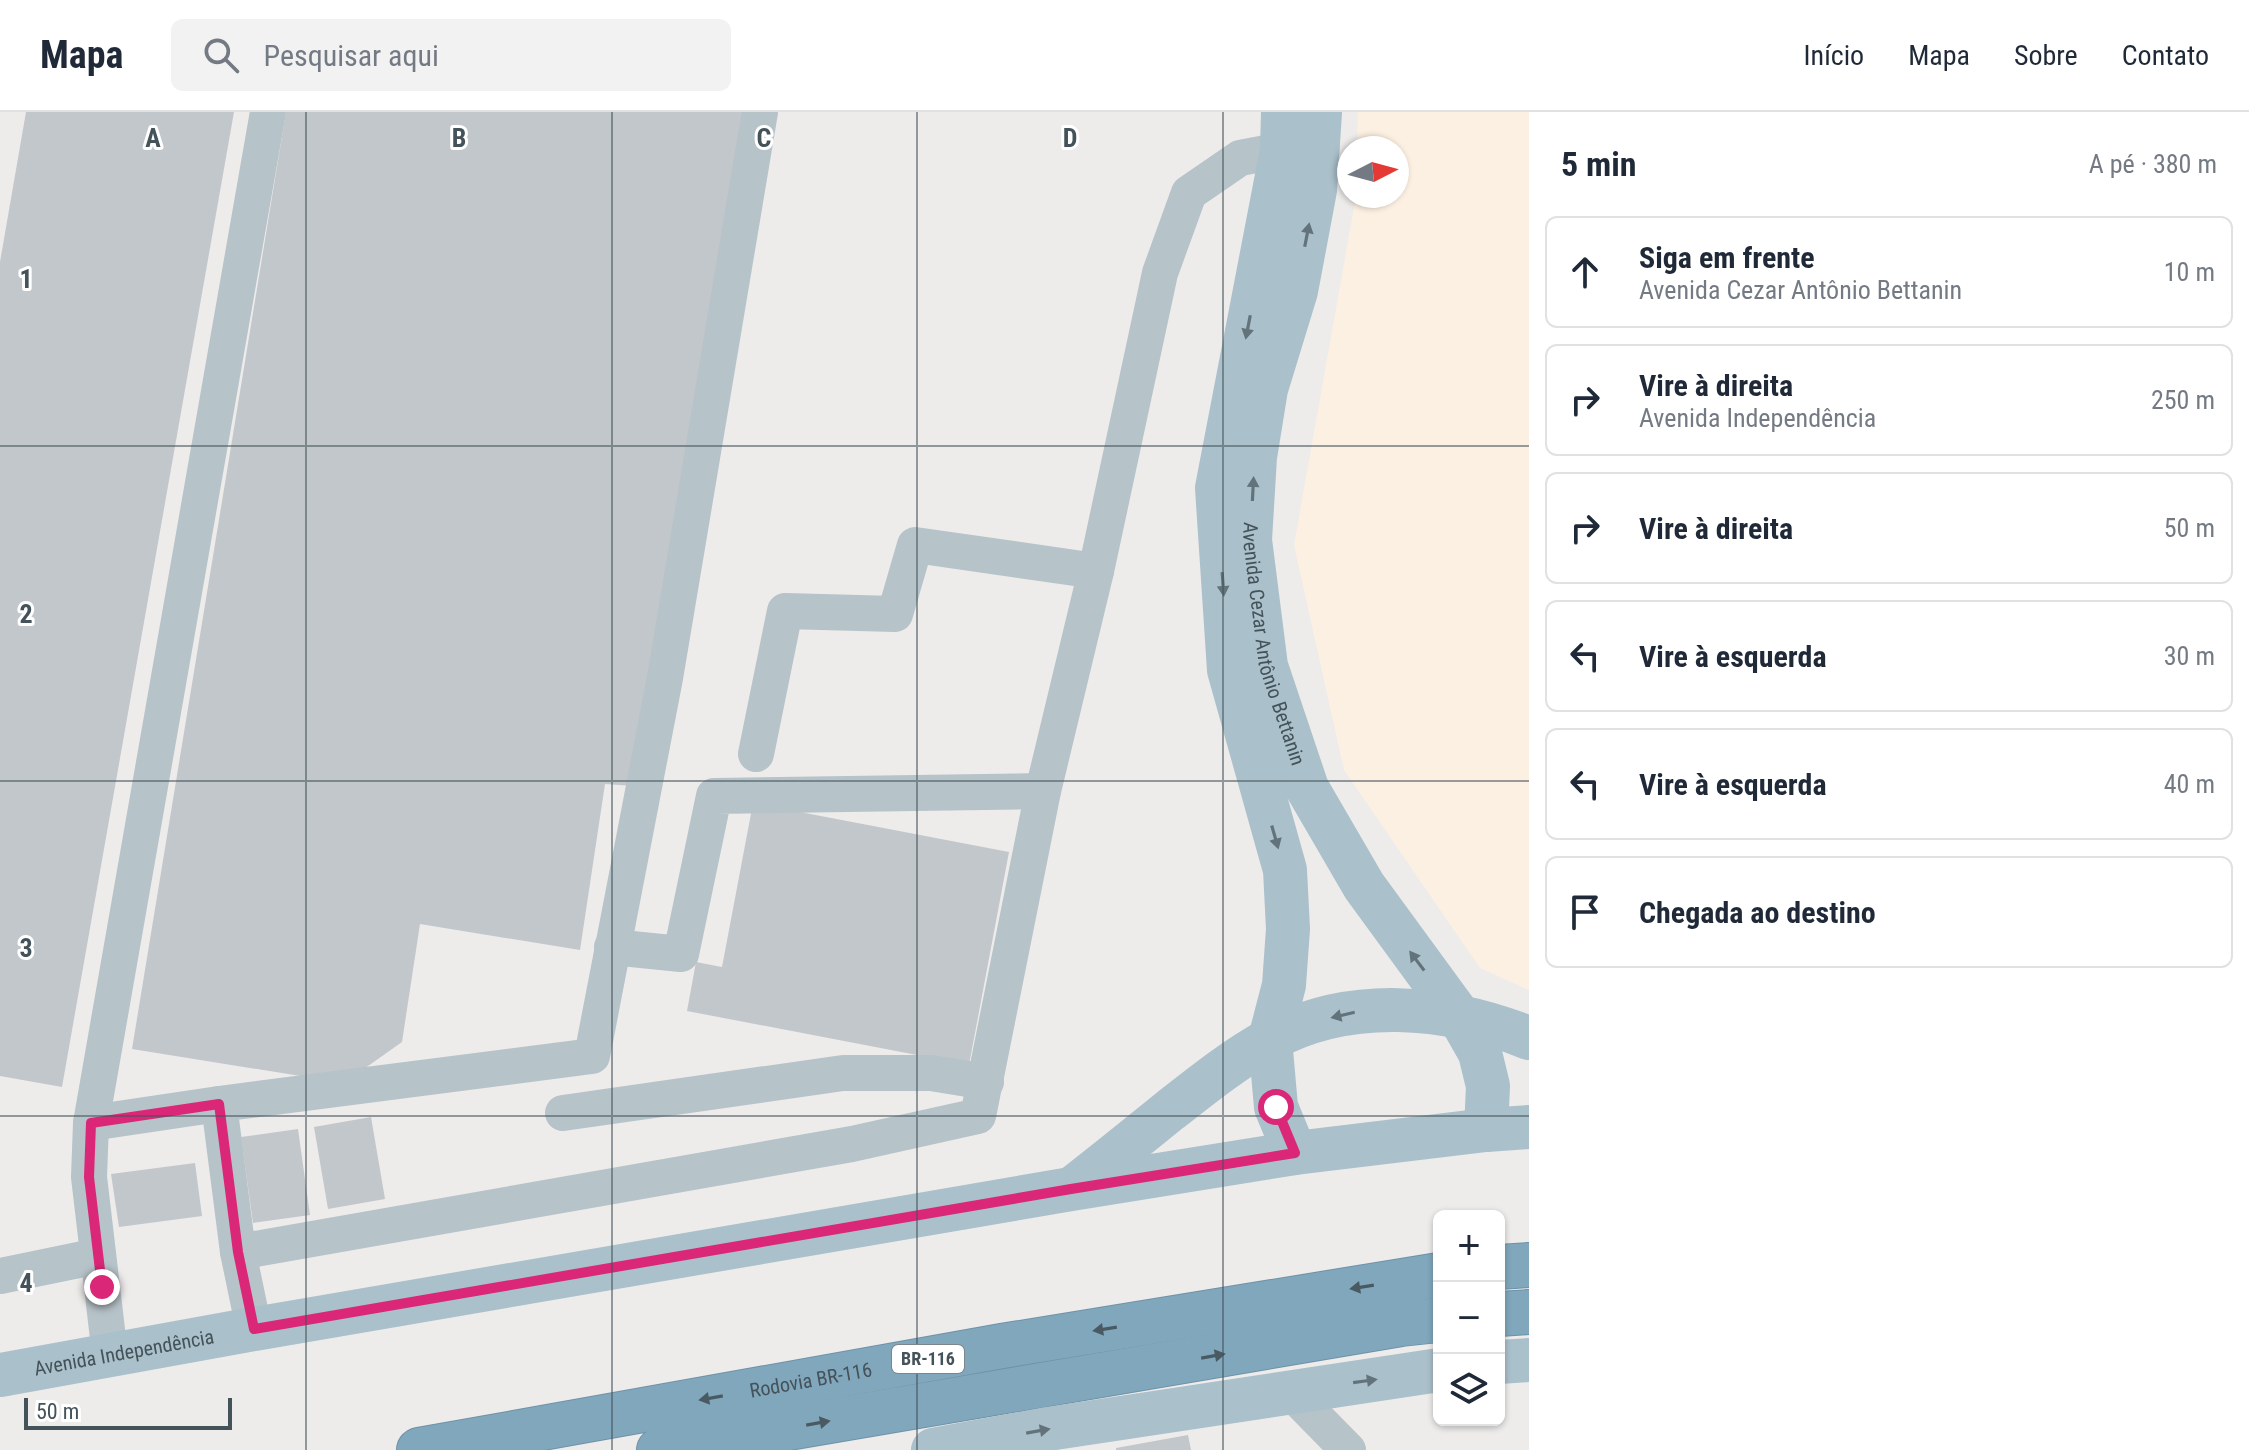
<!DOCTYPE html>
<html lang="pt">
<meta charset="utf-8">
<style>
body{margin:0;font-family:"Roboto Condensed",sans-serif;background:#f2f2f3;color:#1f2937}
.controls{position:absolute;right:24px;bottom:24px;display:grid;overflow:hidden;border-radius:12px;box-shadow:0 2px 6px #0004}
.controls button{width:72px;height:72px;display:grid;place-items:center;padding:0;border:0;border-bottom:2px solid #e0e1e3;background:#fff;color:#1f2937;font:40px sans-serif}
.compass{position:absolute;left:1337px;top:24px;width:72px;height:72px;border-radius:50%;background:#fff;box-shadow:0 2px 6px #0004;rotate:84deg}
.scale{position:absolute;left:24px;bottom:20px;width:208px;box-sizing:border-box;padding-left:8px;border:4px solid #445259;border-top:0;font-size:22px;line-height:28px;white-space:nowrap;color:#445259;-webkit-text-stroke:6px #fff;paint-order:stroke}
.stop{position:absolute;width:24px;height:24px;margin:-18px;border:6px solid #db2777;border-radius:50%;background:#fff}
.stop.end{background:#db2777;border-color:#fff;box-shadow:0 2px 8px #0008}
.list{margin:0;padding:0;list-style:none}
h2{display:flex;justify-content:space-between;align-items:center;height:104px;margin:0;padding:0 32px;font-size:34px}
h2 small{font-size:26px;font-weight:400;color:#747a83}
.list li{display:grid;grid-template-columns:52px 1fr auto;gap:24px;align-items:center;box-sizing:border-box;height:112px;margin:0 16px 16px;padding:0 16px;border:2px solid #e0e1e3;border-radius:12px}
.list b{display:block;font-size:30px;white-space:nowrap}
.list p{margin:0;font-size:26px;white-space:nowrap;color:#747a83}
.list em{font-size:26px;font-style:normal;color:#747a83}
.icon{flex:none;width:44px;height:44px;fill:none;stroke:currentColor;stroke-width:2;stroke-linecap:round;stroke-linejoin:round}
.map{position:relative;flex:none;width:1529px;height:1338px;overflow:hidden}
header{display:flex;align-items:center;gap:48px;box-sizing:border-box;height:112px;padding:0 40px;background:#fff;border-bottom:2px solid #e0e1e3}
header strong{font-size:38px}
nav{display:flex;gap:44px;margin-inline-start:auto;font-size:28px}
.search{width:560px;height:72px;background:#f2f2f3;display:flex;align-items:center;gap:20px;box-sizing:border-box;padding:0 28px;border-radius:12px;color:#747a83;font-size:30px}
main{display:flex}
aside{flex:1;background:#fff}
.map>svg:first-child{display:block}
.commercial{fill:#fbf0e2}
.building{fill:#c2c7cb}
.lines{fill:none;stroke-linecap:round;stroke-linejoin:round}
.highway-casing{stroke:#6d92a8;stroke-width:46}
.minor{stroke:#b6c3c9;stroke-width:36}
.major{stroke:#aac0cb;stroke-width:44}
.highway{stroke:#81a7bc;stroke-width:44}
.oneway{fill:#63737b}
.oneway2{fill:#4a5a63}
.route{stroke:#db2777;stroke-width:10}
.grid{fill:none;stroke:#445259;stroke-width:2;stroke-opacity:0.55}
.labels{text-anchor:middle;stroke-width:6;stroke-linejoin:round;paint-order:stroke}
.shield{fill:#fff;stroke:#7c868b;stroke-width:2}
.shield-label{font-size:18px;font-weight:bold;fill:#445259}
.street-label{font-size:20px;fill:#445259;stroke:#fff}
.grid-label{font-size:26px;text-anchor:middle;font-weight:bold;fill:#445259;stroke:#fff;stroke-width:6;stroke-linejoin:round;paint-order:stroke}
</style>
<header>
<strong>Mapa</strong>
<div class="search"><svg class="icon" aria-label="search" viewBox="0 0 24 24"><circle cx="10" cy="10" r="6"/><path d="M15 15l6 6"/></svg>Pesquisar aqui</div>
<nav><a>Início</a><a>Mapa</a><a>Sobre</a><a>Contato</a></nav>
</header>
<main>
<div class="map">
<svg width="1529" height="1338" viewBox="0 0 1529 1338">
<rect width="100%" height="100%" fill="#eeebeb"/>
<!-- commercial -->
<polygon class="commercial" points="1358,0 1529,0 1529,878 1480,856 1344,658 1294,433 1356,84 1397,84 1397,36 1357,36"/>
<!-- building -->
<g class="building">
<polygon points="26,0 234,0 62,975 0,964 0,150"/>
<polygon points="286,0 743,0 634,674 605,672 580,838 420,812 402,930 344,971 132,937"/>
<polygon points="753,691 1009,740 969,953 687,899 696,850 722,855"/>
<polygon points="371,1005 385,1087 328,1097 314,1015"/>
<polygon points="298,1017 310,1103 253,1111 241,1025"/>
<polygon points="195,1051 202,1104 119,1115 111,1062"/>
<polygon points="1188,1323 1191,1338 1116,1338 1116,1336"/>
</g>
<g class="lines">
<!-- highway casing -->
<g class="highway-casing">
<g id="highway">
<polyline points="1499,1155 1529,1153"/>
<polyline points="1499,1202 1529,1200"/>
<path id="s3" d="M419 1338 1002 1234 1439 1163"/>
<polyline points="659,1338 1401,1212 1439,1208"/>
</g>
</g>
<!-- minor -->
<g class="minor">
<polyline points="756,642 785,499 895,502 915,433 1096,459"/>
<polyline points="612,835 681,842 714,684 1043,679"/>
<polyline points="563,1001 843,961 931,961 986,970"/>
<polyline points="91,1011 219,992"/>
<polyline points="238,1140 852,1032 978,1004 1043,679 1096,459 1160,161 1189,81 1240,46 1282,38 1308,37"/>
<polyline points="0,1164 98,1144"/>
<polyline points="254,1217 238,1140 219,992 592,944 665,566 760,0"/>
<polyline points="110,1243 89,1065 91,1011 268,0"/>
<polyline points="1291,1280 1348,1338"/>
</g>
<!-- major -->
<g class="major">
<polyline points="1283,0 1282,38 1217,376 1229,558 1285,758 1288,817 1284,873 1270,927 1276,995 1295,1041"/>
<path id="s1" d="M1320 0 1315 78 1296 179 1266 277 1255 345 1250 428 1266 554 1307 676 1364 774 1459 904 1480 941 1488 974 1486 1018"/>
<path d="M1074 1075C1106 1050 1137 1025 1169 999 1201 974 1233 948 1269 928 1349 884 1447 893 1529 926"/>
<polyline points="1499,1250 1529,1248"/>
<path id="s2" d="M0 1263 254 1217 1071 1077 1295 1041 1486 1018 1529 1015"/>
<polyline points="933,1338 1048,1317 1439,1258"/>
</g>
<!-- highway -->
<use href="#highway" class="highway"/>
</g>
<!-- one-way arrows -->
<defs><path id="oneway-solid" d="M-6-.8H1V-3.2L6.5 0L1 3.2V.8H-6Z" transform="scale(2)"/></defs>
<g class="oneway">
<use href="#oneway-solid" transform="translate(1307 123) rotate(-79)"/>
<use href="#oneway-solid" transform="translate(1248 215) rotate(101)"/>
<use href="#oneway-solid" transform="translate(1253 377) rotate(-87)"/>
<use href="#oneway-solid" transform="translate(1223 472) rotate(86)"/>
<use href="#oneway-solid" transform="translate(1275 725) rotate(74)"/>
<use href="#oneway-solid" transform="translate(1417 849) rotate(-127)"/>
<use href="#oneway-solid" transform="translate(1343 903) rotate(167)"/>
<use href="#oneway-solid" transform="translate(1365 1269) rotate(-8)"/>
<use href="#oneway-solid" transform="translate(1038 1319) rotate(-10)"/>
</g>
<g class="oneway2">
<use href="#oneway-solid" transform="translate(1362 1175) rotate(171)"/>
<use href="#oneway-solid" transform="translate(1105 1217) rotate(171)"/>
<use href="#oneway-solid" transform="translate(1213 1244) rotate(-10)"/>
<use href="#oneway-solid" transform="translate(711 1286) rotate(170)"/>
<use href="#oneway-solid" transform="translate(818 1311) rotate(-10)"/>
</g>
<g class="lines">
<!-- route -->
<polyline class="route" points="102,1175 89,1065 91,1011 219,992 238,1140 254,1217 1071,1077 1295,1041 1276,995"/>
</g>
<!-- grid -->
<path class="grid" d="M306 0V1338M612 0V1338M917 0V1338M1223 0V1338M0 334H1529M0 669H1529M0 1004H1529"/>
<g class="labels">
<!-- shield labels -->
<rect class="shield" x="892" y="1233" width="72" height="28" rx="6"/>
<g class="shield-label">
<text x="928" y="1253">BR-116</text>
</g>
<!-- street labels -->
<g class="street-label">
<text dy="7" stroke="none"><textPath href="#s1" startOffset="542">Avenida Cezar Antônio Bettanin</textPath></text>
<text dy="7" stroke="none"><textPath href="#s2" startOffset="126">Avenida Independência</textPath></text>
<text dy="7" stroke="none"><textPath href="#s3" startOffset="398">Rodovia BR-116</textPath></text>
</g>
</g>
<g class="grid-label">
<text x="153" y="35">A</text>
<text x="459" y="35">B</text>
<text x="764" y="35">C</text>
<text x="1070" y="35">D</text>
<text x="26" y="176">1</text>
<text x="26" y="511">2</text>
<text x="26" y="845">3</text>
<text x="26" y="1180">4</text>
</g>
</svg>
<div class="controls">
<button>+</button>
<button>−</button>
<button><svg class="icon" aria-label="layers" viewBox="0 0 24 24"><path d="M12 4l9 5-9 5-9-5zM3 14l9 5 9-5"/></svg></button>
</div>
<svg class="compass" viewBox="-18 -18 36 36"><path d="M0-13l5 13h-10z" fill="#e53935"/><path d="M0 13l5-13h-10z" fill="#747a83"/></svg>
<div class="scale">50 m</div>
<div class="stop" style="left:1276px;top:995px"></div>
<div class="stop end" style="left:102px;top:1175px"></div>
</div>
<aside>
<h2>5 min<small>A pé · 380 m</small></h2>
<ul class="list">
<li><svg class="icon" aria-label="ahead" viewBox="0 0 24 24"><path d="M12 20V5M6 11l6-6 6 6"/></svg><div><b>Siga em frente</b><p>Avenida Cezar Antônio Bettanin</p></div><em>10 m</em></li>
<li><svg class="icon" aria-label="right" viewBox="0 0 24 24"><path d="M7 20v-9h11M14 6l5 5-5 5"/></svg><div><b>Vire à direita</b><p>Avenida Independência</p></div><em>250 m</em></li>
<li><svg class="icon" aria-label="right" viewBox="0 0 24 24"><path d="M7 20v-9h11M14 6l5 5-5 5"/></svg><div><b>Vire à direita</b></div><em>50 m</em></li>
<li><svg class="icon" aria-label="left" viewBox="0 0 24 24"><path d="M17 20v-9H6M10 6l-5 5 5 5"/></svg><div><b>Vire à esquerda</b></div><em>30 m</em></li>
<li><svg class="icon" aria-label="left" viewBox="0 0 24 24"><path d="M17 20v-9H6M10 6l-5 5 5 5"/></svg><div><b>Vire à esquerda</b></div><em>40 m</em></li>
<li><svg class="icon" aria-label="arrive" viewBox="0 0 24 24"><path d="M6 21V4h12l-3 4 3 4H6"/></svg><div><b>Chegada ao destino</b></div></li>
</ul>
</aside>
</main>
